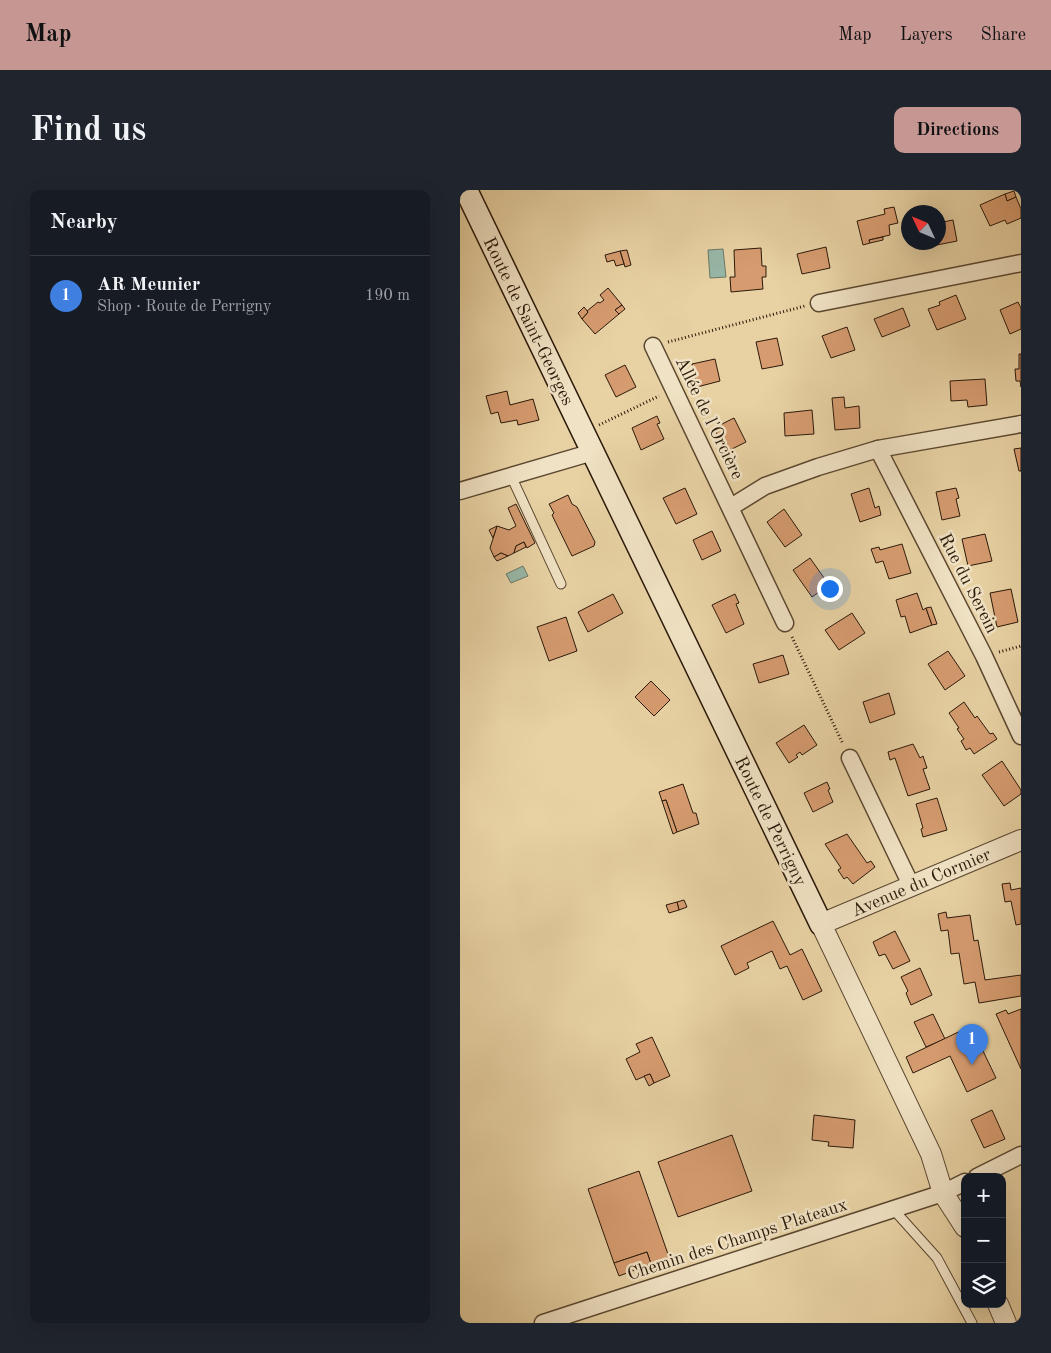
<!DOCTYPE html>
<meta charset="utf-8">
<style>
body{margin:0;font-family:"Old Standard TT",serif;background:#20242c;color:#f1f3f6}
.controls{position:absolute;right:15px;bottom:15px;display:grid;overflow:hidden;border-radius:10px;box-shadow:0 5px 20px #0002}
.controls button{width:45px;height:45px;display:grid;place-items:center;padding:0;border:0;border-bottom:1px solid #363941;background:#171b24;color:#f1f3f6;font:25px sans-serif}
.compass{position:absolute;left:441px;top:15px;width:45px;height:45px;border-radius:50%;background:#171b24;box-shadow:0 5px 20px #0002;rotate:314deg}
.you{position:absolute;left:369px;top:398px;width:18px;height:18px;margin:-12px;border:4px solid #fff;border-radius:50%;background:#1a73e8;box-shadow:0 0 0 8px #1a73e833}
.badge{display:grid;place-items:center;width:32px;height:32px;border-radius:50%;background:#c59692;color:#fff;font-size:16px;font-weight:700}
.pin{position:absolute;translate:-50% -41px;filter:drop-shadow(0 1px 2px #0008)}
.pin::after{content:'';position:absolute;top:26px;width:18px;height:15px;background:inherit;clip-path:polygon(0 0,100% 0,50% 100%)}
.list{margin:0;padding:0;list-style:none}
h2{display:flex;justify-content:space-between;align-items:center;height:65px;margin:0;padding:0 20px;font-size:21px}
h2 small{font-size:16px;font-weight:400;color:#9ea1a6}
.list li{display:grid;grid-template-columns:32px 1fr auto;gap:15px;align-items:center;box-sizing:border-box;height:80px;padding:0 20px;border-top:1px solid #363941}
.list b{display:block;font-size:19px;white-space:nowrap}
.list p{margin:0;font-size:16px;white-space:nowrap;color:#9ea1a6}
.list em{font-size:16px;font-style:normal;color:#9ea1a6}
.icon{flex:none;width:28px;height:28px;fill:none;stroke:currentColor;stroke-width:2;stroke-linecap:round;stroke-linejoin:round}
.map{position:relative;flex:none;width:561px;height:1133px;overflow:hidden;border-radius:10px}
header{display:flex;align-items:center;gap:30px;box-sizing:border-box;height:70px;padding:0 25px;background:#c59692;color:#111}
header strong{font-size:24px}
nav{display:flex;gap:28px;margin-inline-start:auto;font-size:18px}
.intro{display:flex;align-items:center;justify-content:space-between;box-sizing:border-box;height:120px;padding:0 30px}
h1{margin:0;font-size:35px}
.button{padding:12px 22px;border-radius:10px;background:#c59692;color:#111;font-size:18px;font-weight:700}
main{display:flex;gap:30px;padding:0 30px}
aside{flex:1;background:#171b24;border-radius:10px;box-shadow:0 5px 20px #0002}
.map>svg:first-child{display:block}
.water{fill:#97b8a8;stroke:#6c7869}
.building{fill:#d69c70;stroke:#2b190a}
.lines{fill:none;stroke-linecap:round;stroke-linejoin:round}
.service-casing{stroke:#5a4730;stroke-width:11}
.minor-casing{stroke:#5a4730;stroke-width:19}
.tertiary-casing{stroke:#5a4730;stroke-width:22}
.secondary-casing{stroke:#2b190a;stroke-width:25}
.path{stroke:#2b190a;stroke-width:3;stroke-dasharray:1 2.5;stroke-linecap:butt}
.service{stroke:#f0e2c4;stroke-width:9}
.minor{stroke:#f0e2c4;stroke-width:16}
.tertiary{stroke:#f0e2c4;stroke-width:20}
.secondary{stroke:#f0e2c4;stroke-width:22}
.labels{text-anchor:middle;stroke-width:5;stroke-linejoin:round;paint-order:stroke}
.street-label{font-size:18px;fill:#2b190a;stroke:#f0e2c4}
</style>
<header>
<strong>Map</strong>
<nav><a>Map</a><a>Layers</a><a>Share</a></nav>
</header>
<div class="intro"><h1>Find us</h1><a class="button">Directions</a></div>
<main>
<aside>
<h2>Nearby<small></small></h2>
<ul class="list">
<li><span class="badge" style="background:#3f7fe0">1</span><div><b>AR Meunier</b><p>Shop · Route de Perrigny</p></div><em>190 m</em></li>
</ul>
</aside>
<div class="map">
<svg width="561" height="1133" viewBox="0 0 561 1133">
<rect width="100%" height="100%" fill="#e8d2a4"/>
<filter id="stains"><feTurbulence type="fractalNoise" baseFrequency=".004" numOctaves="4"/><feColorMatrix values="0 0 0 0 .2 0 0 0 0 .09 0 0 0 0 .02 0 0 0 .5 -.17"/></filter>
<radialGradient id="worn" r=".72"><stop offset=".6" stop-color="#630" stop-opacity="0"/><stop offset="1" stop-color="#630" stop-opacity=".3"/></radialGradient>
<!-- water -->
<g class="water">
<polygon points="263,59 266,87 250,88 248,60"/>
<polygon points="63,376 68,386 51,393 46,384"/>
</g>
<!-- building -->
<g class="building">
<polygon points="554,1 556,7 547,11 545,4"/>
<polygon points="545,4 547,11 556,7 561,19 561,28 547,34 545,30 530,36 520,15"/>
<polygon points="434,17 438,33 429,35 430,45 409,50 410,53 403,55 397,31 425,24 424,19"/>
<polygon points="493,30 497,51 467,57 466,52 478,52 478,33"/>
<polygon points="423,47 423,50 410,53 409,50"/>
<polygon points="366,57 370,78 342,84 337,64"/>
<polygon points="301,58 302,76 306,76 306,87 302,87 303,99 271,102 270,87 275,87 274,60"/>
<polygon points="167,60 171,75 165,77 160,61"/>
<polygon points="160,61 164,74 156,76 154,70 147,72 145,65"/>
<polygon points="148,98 162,115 155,120 159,124 135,144 122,129 128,122 127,121 138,112 140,113 144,110 140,105"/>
<polygon points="496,105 506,129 477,140 468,119 480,115 479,112"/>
<polygon points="558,112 561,118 561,139 550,144 540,120"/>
<polygon points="162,115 165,119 159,124 155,120"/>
<polygon points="124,117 128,122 122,129 118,123"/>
<polygon points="443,118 450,136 422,147 414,129"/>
<polygon points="387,137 395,160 371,168 362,146"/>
<polygon points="317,148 323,175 302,179 296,152"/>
<polygon points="559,164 561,164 561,197 560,191 556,191 555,179 559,179"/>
<polygon points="255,169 260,191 237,197 232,174"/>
<polygon points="165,175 176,197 156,207 145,185"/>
<polygon points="525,189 527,215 508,217 507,210 491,211 490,191"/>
<polygon points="47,201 50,215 73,209 79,230 58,235 57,230 41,233 38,222 31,224 26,206"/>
<polygon points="384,207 385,218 399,216 400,238 375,240 372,208"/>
<polygon points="352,220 354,244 325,246 324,223"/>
<polygon points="197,226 200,233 197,234 204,249 181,260 172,238"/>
<polygon points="274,228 286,252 266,262 254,238"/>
<polygon points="561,258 561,281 559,281 554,259"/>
<polygon points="225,298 237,324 216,334 203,308"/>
<polygon points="409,298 415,318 419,316 421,325 400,332 391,304"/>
<polygon points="496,298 499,308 496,309 500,326 482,330 476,302"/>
<polygon points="108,305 112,314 117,317 135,352 134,356 112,366 92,325 94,323 89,314"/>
<polygon points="56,314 75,353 67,358 64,352 56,356 54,363 48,366 41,363 34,367 30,358 37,336 49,340 56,336 48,318"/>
<polygon points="324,319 342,345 325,357 307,332"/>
<polygon points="37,336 33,348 29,340"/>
<polygon points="252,341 261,361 242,370 233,350"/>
<polygon points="525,344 532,371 508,376 502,349"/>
<polygon points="64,352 66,357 54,363 56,356"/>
<polygon points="442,354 451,383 429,389 423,371 416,373 411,359 419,357 420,360"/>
<polygon points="41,363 48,366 37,371 34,367"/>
<polygon points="350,368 369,395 352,407 333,380"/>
<polygon points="551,399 558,432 537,437 530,403"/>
<polygon points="457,403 463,420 466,418 472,435 450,443 445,426 441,427 436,410"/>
<polygon points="153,404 163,423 128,442 118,422"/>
<polygon points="275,404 279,413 276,414 284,434 266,443 252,415"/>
<polygon points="471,417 477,434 472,435 466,418"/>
<polygon points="392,423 405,443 379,460 365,440"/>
<polygon points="106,427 117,461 89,471 77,437"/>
<polygon points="488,461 505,486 485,500 468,474"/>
<polygon points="323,465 329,484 299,493 293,474"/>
<polygon points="191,491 210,510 194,526 175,507"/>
<polygon points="429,503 435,524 410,533 403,512"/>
<polygon points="504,512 515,528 517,526 530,544 533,543 537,549 514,564 510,558 506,560 501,551 504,549 497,539 499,538 489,523"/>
<polygon points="344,535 357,555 342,565 340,562 336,565 338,567 329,573 316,553"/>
<polygon points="453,554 460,568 463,566 467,578 463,579 470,599 448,606 435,568 430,570 428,562"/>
<polygon points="542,571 561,600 561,604 544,616 522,585"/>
<polygon points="367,592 370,599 368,600 373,612 353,622 344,603"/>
<polygon points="223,594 233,623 236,623 239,634 217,642 206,610 202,611 199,602"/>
<polygon points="477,608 487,640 463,647 461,639 463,638 456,614"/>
<polygon points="206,610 217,642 213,644 202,611"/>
<polygon points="387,644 407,673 411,671 415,677 393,694 387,687 384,689 378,680 381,678 365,654"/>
<polygon points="550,693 551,700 561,698 561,734 556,735 551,711 545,712 542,694"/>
<polygon points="224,710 227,717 219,720 217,712"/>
<polygon points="217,712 219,720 209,723 206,715"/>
<polygon points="486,722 487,728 510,725 514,751 518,750 525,790 561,785 561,806 519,813 515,792 504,794 499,763 491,764 488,740 481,741 478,724"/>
<polygon points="313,731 330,765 342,759 362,801 343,810 327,776 320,779 312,761 287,773 289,778 275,785 261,756"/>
<polygon points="435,741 450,771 433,779 425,764 419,766 413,752"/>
<polygon points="460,778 472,805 451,815 446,803 448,801 441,787"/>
<polygon points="561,819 561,879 536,824 546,820 548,824"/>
<polygon points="473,824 485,849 466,857 454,832"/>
<polygon points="511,836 536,888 507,902 490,866 453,883 446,867"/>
<polygon points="192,847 210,886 194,893 190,884 176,890 166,869 180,862 176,854"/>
<polygon points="190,884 194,893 189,896 184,886"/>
<polygon points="532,920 545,949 524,958 511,930"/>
<polygon points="354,925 395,930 393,958 368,956 369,952 352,950"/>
<polygon points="272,945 292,1001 218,1027 198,972"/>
<polygon points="179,981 209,1067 191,1074 187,1062 154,1073 128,999"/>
<polygon points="187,1062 191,1074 159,1086 154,1073"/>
</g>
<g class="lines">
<!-- service casing -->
<g class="service-casing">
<g id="service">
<polyline points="51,286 101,394"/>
<polyline points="433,1019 477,1068 512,1133"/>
</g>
</g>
<!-- minor casing -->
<g class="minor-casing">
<g id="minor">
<polyline points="359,113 561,73"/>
<polyline points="193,156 325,433"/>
<polyline points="418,259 524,466 561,546"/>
<polyline points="0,301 133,262"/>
<polyline points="271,317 305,296 358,277 418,259 561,234"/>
<polyline points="390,568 451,695"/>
<polyline points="517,987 561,965"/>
<polyline points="83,1133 483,1003 505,992"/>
</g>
</g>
<!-- tertiary casing -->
<g class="tertiary-casing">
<g id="tertiary">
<polyline points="505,1037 483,1003 471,964 361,734 561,650"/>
<polyline points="538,1114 546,1133"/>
</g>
</g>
<!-- secondary casing -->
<g class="secondary-casing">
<polyline id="secondary" points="6,0 361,734"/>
</g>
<!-- path -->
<g class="path">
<polyline points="208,152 345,116"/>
<polyline points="139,235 199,206"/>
<polyline points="332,447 383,554"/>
<polyline points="539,462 561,456"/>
</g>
<!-- service -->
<use href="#service" class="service"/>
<!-- minor -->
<use href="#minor" class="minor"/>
<!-- tertiary -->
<use href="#tertiary" class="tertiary"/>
<!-- secondary -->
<use href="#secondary" class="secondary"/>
</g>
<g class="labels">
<!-- street labels -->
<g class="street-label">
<text transform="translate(69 131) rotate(64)" y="6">Route de Saint-Georges</text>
<text transform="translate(250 228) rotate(64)" y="6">Allée de l'Orcière</text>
<text transform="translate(509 393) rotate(63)" y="6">Rue du Serein</text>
<text transform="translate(311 631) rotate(64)" y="6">Route de Perrigny</text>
<text transform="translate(461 692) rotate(-23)" y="6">Avenue du Cormier</text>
<text transform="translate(277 1049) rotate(-18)" y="6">Chemin des Champs Plateaux</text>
</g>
</g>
<rect width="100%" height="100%" filter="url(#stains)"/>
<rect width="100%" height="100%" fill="url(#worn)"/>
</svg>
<div class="controls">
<button>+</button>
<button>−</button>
<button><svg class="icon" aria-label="layers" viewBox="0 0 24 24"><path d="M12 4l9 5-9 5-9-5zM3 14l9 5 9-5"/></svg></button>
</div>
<svg class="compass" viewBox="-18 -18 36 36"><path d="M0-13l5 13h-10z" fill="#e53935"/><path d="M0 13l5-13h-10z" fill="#9ea1a6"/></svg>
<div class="you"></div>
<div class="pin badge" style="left:512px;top:875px;background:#3f7fe0">1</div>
</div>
</main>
